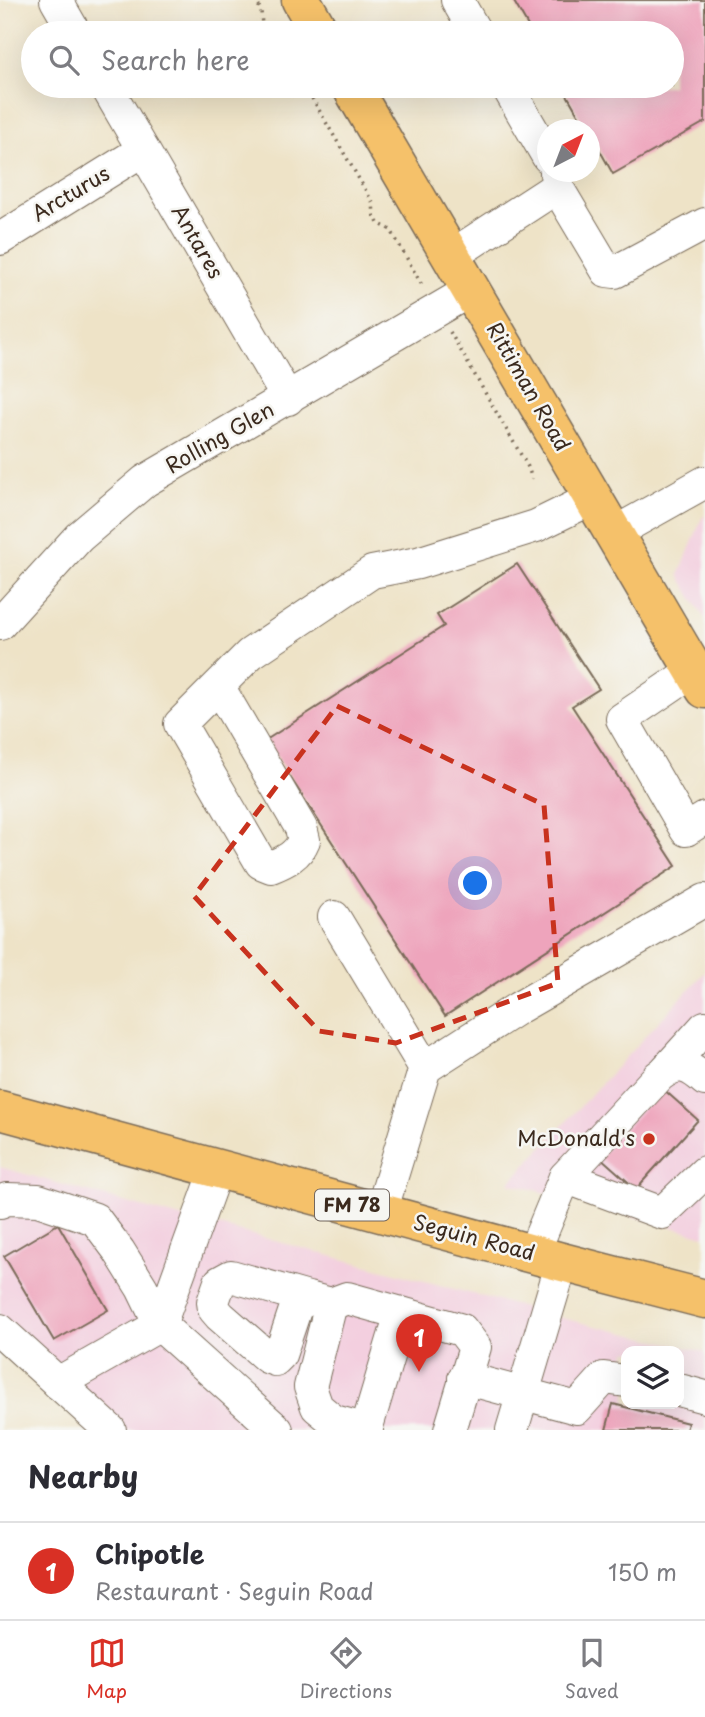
<!DOCTYPE html>
<meta charset="utf-8">
<style>
body{margin:0;font-family:"Playpen Sans",sans-serif;background:#f7f7f7;color:#2b2b33}
.controls{position:absolute;right:21px;bottom:21px;display:grid;overflow:hidden;border-radius:14px;box-shadow:0 7px 28px #0002}
.controls button{width:63px;height:63px;display:grid;place-items:center;padding:0;border:0;border-bottom:2px solid #e1e1e2;background:#fff;color:#2b2b33;font:35px sans-serif}
.compass{position:absolute;left:537px;top:119px;width:63px;height:63px;border-radius:50%;background:#fff;box-shadow:0 7px 28px #0002;rotate:42deg}
.you{position:absolute;left:476px;top:884px;width:24px;height:24px;margin:-18px;border:5px solid #fff;border-radius:50%;background:#1a73e8;box-shadow:0 0 0 10px #1a73e833}
.badge{display:grid;place-items:center;width:46px;height:46px;border-radius:50%;background:#d93025;color:#fff;font-size:23px;font-weight:700}
.pin{position:absolute;translate:-50% -58px;filter:drop-shadow(0 2px 4px #0008)}
.pin::after{content:'';position:absolute;top:37px;width:24px;height:21px;background:inherit;clip-path:polygon(0 0,100% 0,50% 100%)}
.list{margin:0;padding:0;list-style:none}
h2{display:flex;justify-content:space-between;align-items:center;height:91px;margin:0;padding:0 28px;font-size:30px}
h2 small{font-size:23px;font-weight:400;color:#7c7c81}
.list li{display:grid;grid-template-columns:46px 1fr auto;gap:21px;align-items:center;box-sizing:border-box;height:98px;padding:0 28px;border-top:2px solid #e1e1e2}
.list b{display:block;font-size:26px;white-space:nowrap}
.list p{margin:0;font-size:23px;white-space:nowrap;color:#7c7c81}
.list em{font-size:23px;font-style:normal;color:#7c7c81}
.icon{flex:none;width:38px;height:38px;fill:none;stroke:currentColor;stroke-width:2;stroke-linecap:round;stroke-linejoin:round}
.map{position:relative;flex:none;width:705px;height:1430px;overflow:hidden}
.search{position:absolute;background:#fff;box-shadow:0 7px 28px #0002;left:21px;right:21px;top:21px;height:77px;display:flex;align-items:center;gap:18px;box-sizing:border-box;padding:0 24px;border-radius:38px;color:#7c7c81;font-size:26px}
.sheet{height:189px;background:#fff}
nav{display:flex;justify-content:space-around;align-items:center;box-sizing:border-box;height:98px;border-top:2px solid #e1e1e2;background:#fff;font-size:19px;color:#7c7c81}
nav a{display:grid;justify-items:center;gap:4px}
nav .on{color:#d93025}
.map>svg:first-child{display:block}
.built{fill:#f3cfdf;fill-rule:evenodd}
.building{fill:#eea4bc}
.lines{fill:none;stroke-linecap:round;stroke-linejoin:round}
.minor-casing{stroke:#7a6b59;stroke-width:34}
.major-casing{stroke:#7a6b59;stroke-width:41}
.path{stroke:#7a6b59;stroke-width:3.5;stroke-dasharray:2 5;stroke-linecap:butt}
.minor{stroke:#fff;stroke-width:32}
.major{stroke:#f5c16b;stroke-width:38}
.marked{fill:none;stroke:#c8321e;stroke-width:5;stroke-dasharray:14 9;stroke-linejoin:round}
.poi-dot{fill:#c8321e;stroke:#f6f6f2;stroke-width:2.5}
.labels{text-anchor:middle;stroke-width:5;stroke-linejoin:round;paint-order:stroke}
.shield{fill:#f6f6f2;stroke:#73675e;stroke-width:2}
.shield-label{font-size:19px;font-weight:bold;fill:#3b2a1e}
.street-label{font-size:21px;fill:#3b2a1e;stroke:#f6f6f2}
.poi-label{font-size:21px;fill:#3b2a1e;stroke:#f6f6f2;text-anchor:end}
</style>
<div class="map">
<svg width="705" height="1430" viewBox="0 0 705 1430">
<rect width="100%" height="100%" fill="#f6f6f2"/>
<filter id="ink" filterUnits="userSpaceOnUse"><feTurbulence type="fractalNoise" baseFrequency=".0143" numOctaves="2"/><feDisplacementMap in="SourceGraphic" scale="14" xChannelSelector="R" yChannelSelector="G"/><feConvolveMatrix kernelMatrix="1 2 1 2 8 2 1 2 1" color-interpolation-filters="sRGB"/></filter>
<filter id="wash" filterUnits="userSpaceOnUse"><feTurbulence type="fractalNoise" baseFrequency=".00686" numOctaves="4" result="noise"/><feDisplacementMap in="SourceGraphic" scale="28" xChannelSelector="R" yChannelSelector="G"/><feGaussianBlur stdDeviation="1.57" result="paint"/><feColorMatrix in="noise" values="0 0 0 0 0 0 0 0 0 0 0 0 0 0 0 0 0 1.4 0 .05"/><feComposite in="paint" operator="in"/></filter>
<g filter="url(#wash)">
<rect width="100%" height="100%" fill="#eee3c7"/>
<!-- built -->
<g class="built">
<polygon points="705,516 705,619 679,575 702,518"/>
<polygon points="705,972 705,1236 509,1183"/>
<path d="M0 1167 177 1217 219 1226 570 1320 705 1352V1430H106L0 1331ZM626 1351H679V1404H626Z"/>
</g>
<g id="blocks">
<!-- building -->
<g class="building">
<polygon points="513,0 705,0 705,122 613,174 590,133 590,130 587,130 562,86 672,86 672,33 532,33"/>
<polygon points="517,564 599,689 572,706 676,866 445,1016 266,740 444,626 437,615"/>
<polygon points="662,1088 698,1120 636,1189 600,1157"/>
<polygon points="58,1224 108,1310 54,1341 4,1256"/>
<polygon points="613,1404 688,1423 686,1430 606,1430"/>
</g>
</g>
</g>
<g filter="url(#ink)">
<use href="#blocks" fill-opacity="0" stroke="#7a6b59" stroke-width="2"/>
<g class="lines">
<!-- minor casing -->
<g class="minor-casing">
<g id="minor">
<polyline points="56,0 75,33"/>
<polyline points="457,0 476,33"/>
<polyline points="106,86 288,399"/>
<polyline points="507,86 548,157"/>
<polyline points="557,187 607,271 615,272 705,224"/>
<polyline points="0,239 143,150"/>
<polyline points="451,256 557,187 556,172"/>
<polyline points="614,533 705,482"/>
<polyline points="0,624 79,537 145,481 471,290"/>
<polyline points="694,670 622,719 686,830 705,818"/>
<path d="M218 686 301 828 304 840C298 855 286 861 271 867L261 863 180 724 250 654 372 572 418 563 536 526 593 498"/>
<polyline points="334,917 425,1068"/>
<polyline points="666,1070 705,1027"/>
<polyline points="565,1177 662,1213 705,1172"/>
<polyline points="0,1202 7,1199 38,1200 95,1219 119,1251 142,1288 160,1325 277,1430"/>
<polyline points="381,1212 425,1068 518,1008 705,900"/>
<path d="M533 1254 565 1177 659 1076C678 1061 688 1065 705 1080"/>
<polyline points="308,1298 296,1307 280,1355 275,1360 267,1357 220,1316 214,1309 213,1302 220,1282 231,1276 308,1298 331,1304 347,1298 462,1330 475,1347 450,1430"/>
<polyline points="331,1304 310,1387 317,1407 334,1421 367,1430"/>
<polyline points="0,1330 110,1430"/>
<polyline points="464,1378 577,1408 604,1378 626,1381"/>
<polyline points="58,1383 160,1325 217,1168"/>
<polyline points="679,1390 705,1397"/>
<polyline points="366,1430 401,1313"/>
<polyline points="512,1430 562,1262"/>
</g>
</g>
<!-- major casing -->
<g class="major-casing">
<g id="major">
<polyline points="301,0 320,33"/>
<polyline points="351,86 705,689"/>
<polyline points="0,1110 562,1262 705,1299"/>
</g>
</g>
<!-- path -->
<g class="path">
<polyline points="255,0 261,10 262,27 265,33"/>
<polyline points="305,86 373,203 374,215 378,223 391,230 423,287"/>
<polyline points="450,332 528,467 532,479"/>
</g>
<!-- minor -->
<use href="#minor" class="minor"/>
<!-- major -->
<use href="#major" class="major"/>
</g>
</g>
<!-- marked area -->
<path class="marked" d="M337 706 544 805 558 983 396 1043 319 1031 194 896Z"/>
<!-- markers -->
<circle class="poi-dot" cx="649" cy="1139" r="7"/>
<g class="labels">
<!-- shield labels -->
<rect class="shield" x="315" y="1189.5" width="74" height="31" rx="5"/>
<g class="shield-label">
<text x="352" y="1212">FM 78</text>
</g>
<!-- street labels -->
<g class="street-label">
<text transform="translate(71 194) rotate(-31)" y="7">Arcturus</text>
<text transform="translate(197 242) rotate(60)" y="7">Antares</text>
<text transform="translate(528 387) rotate(60)" y="7">Rittiman Road</text>
<text transform="translate(220 438) rotate(-30)" y="7">Rolling Glen</text>
<text transform="translate(474 1238) rotate(15)" y="7">Seguin Road</text>
</g>
<!-- poi labels -->
<g class="poi-label">
<text x="635" y="1146">McDonald's</text>
</g>
</g>
</svg>
<div class="controls">
<button><svg class="icon" aria-label="layers" viewBox="0 0 24 24"><path d="M12 4l9 5-9 5-9-5zM3 14l9 5 9-5"/></svg></button>
</div>
<svg class="compass" viewBox="-18 -18 36 36"><path d="M0-13l5 13h-10z" fill="#e53935"/><path d="M0 13l5-13h-10z" fill="#7c7c81"/></svg>
<div class="you"></div>
<div class="pin badge" style="left:419px;top:1372px">1</div>
<div class="search"><svg class="icon" aria-label="search" viewBox="0 0 24 24"><circle cx="10" cy="10" r="6"/><path d="M15 15l6 6"/></svg>Search here</div>
</div>
<section class="sheet">
<h2>Nearby<small></small></h2>
<ul class="list">
<li><span class="badge">1</span><div><b>Chipotle</b><p>Restaurant · Seguin Road</p></div><em>150 m</em></li>
</ul>
</section>
<nav>
<a class="on"><svg class="icon" aria-label="map" viewBox="0 0 24 24"><path d="M3 6l6-2 6 2 6-2v14l-6 2-6-2-6 2zM9 4v14M15 6v14"/></svg>Map</a>
<a><svg class="icon" aria-label="directions" viewBox="0 0 24 24"><path d="M12 3l9 9-9 9-9-9zM9 14v-3h6M13 9l2 2-2 2"/></svg>Directions</a>
<a><svg class="icon" aria-label="saved" viewBox="0 0 24 24"><path d="M7 4h10v16l-5-4-5 4z"/></svg>Saved</a>
</nav>
